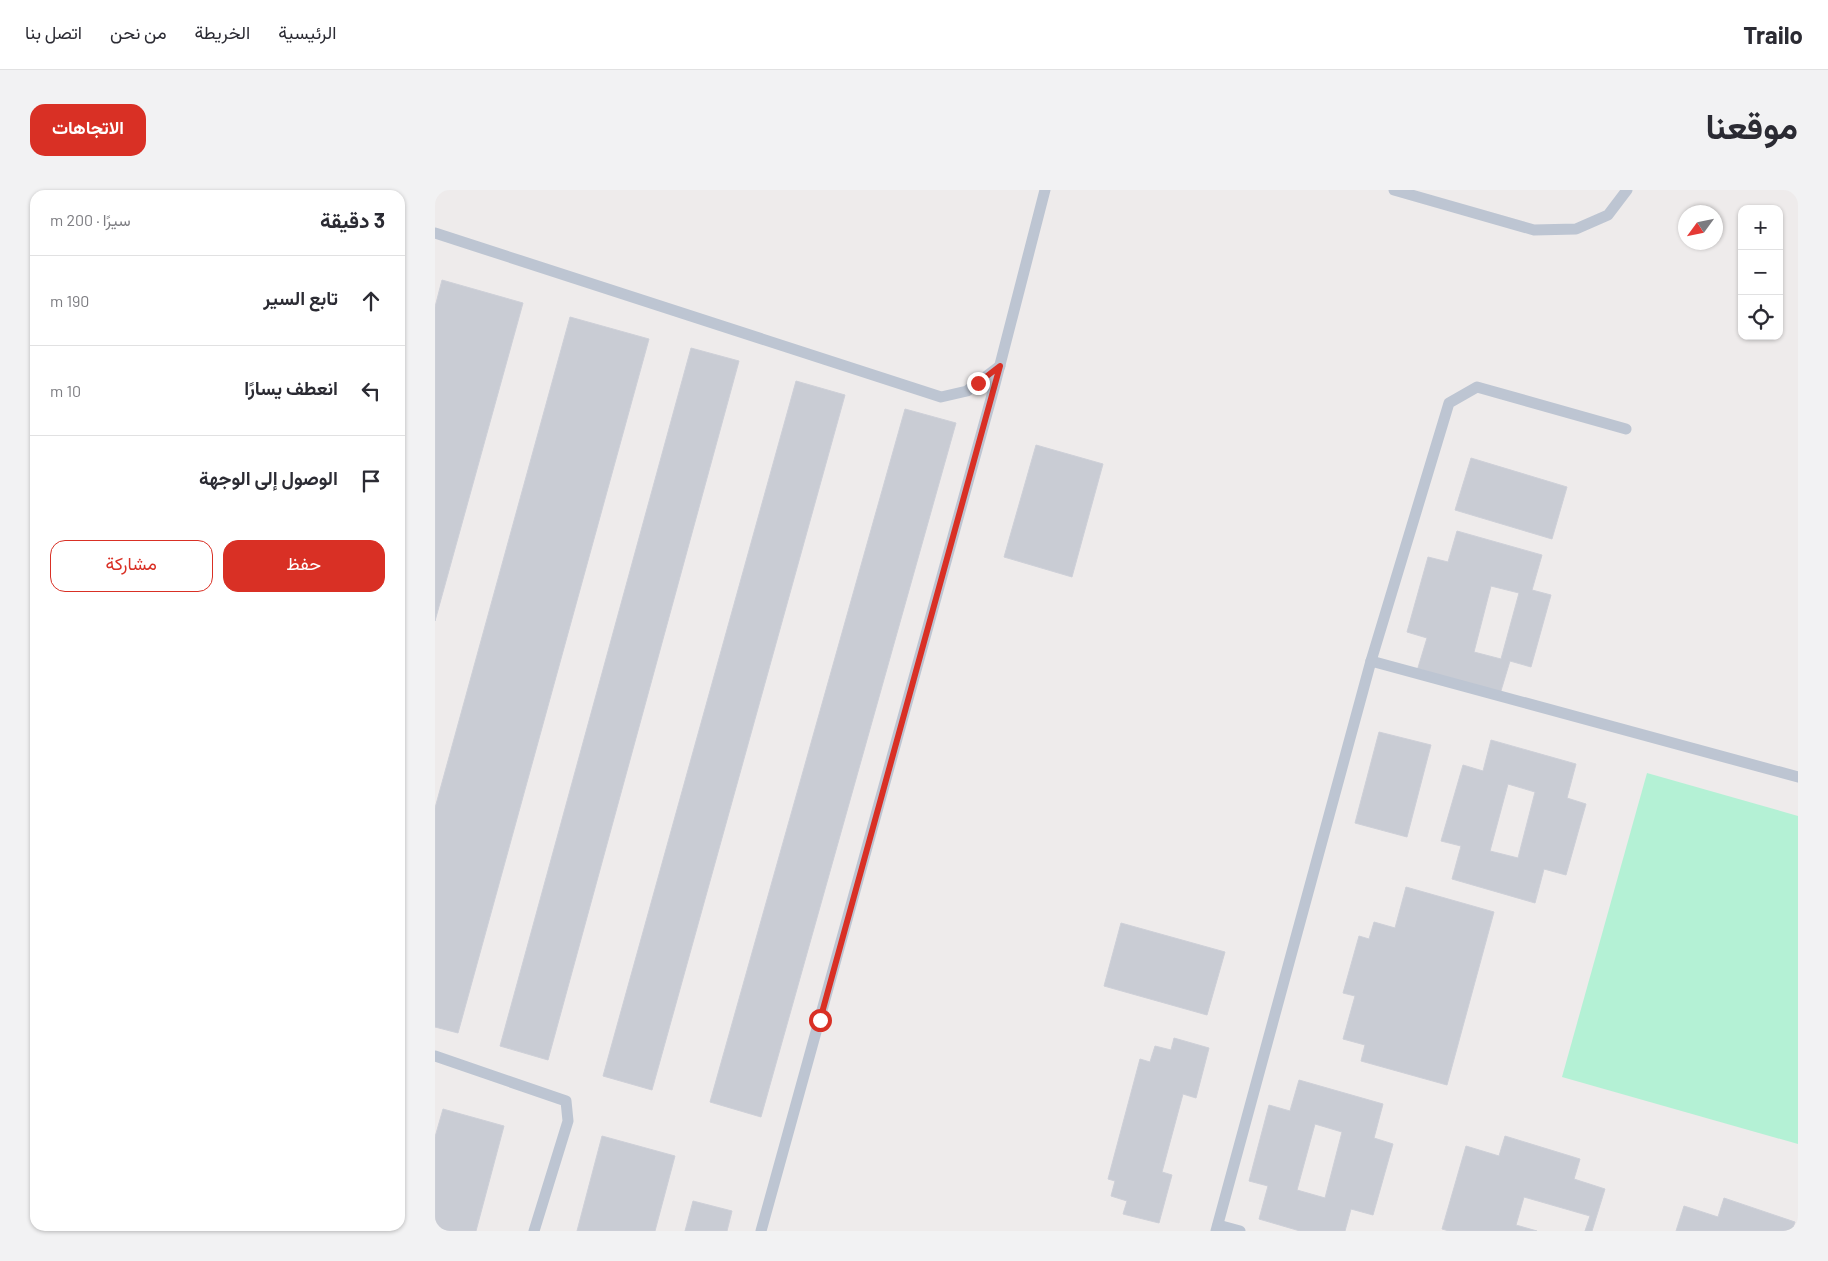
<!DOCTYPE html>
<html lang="ar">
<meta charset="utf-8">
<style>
body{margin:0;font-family:Barlow,Vazirmatn,sans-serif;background:#f2f2f3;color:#2b2b33;direction:rtl}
.controls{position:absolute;right:15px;top:15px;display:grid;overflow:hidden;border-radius:10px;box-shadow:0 1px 4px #0004}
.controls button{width:45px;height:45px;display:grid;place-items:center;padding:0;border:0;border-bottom:1px solid #e1e1e2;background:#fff;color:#2b2b33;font:25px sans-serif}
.compass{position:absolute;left:1243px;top:15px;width:45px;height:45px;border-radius:50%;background:#fff;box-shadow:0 1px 4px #0004;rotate:237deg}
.stop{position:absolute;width:15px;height:15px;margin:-11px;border:4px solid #d93025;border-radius:50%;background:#fff}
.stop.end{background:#d93025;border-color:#fff;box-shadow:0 1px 5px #0008}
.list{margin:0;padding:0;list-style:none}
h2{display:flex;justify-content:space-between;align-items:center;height:65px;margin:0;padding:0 20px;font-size:21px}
h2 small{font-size:16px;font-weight:400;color:#7c7c81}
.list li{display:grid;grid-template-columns:32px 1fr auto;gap:15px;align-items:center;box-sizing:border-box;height:90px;padding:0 20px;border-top:1px solid #e1e1e2}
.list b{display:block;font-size:19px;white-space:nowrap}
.list em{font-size:16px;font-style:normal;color:#7c7c81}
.actions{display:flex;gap:10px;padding:15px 20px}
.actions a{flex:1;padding:11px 0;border:1px solid #d93025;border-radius:15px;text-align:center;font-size:18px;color:#d93025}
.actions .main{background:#d93025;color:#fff}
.icon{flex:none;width:28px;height:28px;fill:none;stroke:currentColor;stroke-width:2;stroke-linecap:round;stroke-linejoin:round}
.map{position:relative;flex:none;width:1363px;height:1041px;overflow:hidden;direction:ltr;border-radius:15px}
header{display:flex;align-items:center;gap:30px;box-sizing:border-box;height:70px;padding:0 25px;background:#fff;border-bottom:1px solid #e1e1e2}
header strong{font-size:24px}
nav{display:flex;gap:28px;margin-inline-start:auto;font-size:18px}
.intro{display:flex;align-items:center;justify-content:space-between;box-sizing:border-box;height:120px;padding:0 30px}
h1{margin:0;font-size:35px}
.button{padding:12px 22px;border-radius:15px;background:#d93025;color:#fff;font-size:18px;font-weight:700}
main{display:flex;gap:30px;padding:0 30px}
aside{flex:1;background:#fff;border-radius:15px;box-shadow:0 1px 4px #0004}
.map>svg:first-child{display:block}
.green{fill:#b4f1d5}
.building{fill:#c9ccd4;stroke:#ced0d8;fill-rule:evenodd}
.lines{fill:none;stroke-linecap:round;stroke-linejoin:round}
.service{stroke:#bdc5d2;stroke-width:11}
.route{stroke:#d93025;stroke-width:6}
</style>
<header>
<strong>Trailo</strong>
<nav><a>الرئيسية</a><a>الخريطة</a><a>من نحن</a><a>اتصل بنا</a></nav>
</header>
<div class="intro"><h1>موقعنا</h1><a class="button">الاتجاهات</a></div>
<main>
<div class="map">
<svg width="1363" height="1041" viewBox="0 0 1363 1041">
<rect width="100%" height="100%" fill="#eeebeb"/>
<!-- green -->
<polygon class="green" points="1212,583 1363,626 1363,954 1127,887"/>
<!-- building -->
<g class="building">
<polygon points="7,90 88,113 0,431 0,117"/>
<polygon points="135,127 214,149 23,843 0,837 0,618"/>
<polygon points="256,158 304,171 113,870 65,856"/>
<polygon points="361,191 410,205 217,900 168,886"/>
<polygon points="470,219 521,233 326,927 275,912"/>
<polygon points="601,255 668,274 637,387 569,367"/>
<polygon points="1036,268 1132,297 1117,349 1020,320"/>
<path d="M1022 341 1107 365 1097 400 1116 405 1096 477 1075 471 1065 504 982 481 992 448 972 442 993 367 1013 372ZM1056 396 1084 403 1066 469 1039 462Z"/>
<polygon points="944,542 996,555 972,647 920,633"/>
<path d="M1056 550 1141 574 1132 608 1151 614 1131 685 1109 679 1100 713 1017 689 1026 656 1006 651 1028 575 1048 581ZM1073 594 1100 602 1083 668 1055 661Z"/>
<polygon points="971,697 1059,722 1012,895 926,871 930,855 908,849 920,806 908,803 924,746 934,749 939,732 960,738"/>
<polygon points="686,733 790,762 772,825 669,796"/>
<polygon points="739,848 774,858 761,908 748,904 727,982 737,985 724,1033 688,1024 692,1011 676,1006 680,991 673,989 705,869 715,872 720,856 736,860"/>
<path d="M864 890 948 914 939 948 958 954 938 1025 916 1019 910 1041H865L824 1029 833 996 814 991 834 915 855 921ZM880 934 907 942 890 1008 862 1000Z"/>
<polygon points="8,919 69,936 41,1041 0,1041 0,947"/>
<polygon points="167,946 240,966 220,1041 142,1041"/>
<polygon points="1070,946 1145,969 1139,989 1170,999 1157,1041 1150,1041 1155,1026 1089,1007 1081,1035 1102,1041 1014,1041 1007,1039 1031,956 1064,966"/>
<polygon points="1289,1008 1360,1032 1357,1041 1241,1041 1249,1016 1283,1027"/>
<polygon points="258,1011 297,1021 292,1041 250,1041"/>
</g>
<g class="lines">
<!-- service -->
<g class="service">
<polyline points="959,0 1099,40 1141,39 1173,25 1192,0"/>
<polyline points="0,43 506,207 532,201 565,176"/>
<polyline points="936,471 1363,587"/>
<polyline points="0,866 131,911 133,931 99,1041"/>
<polyline points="783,1035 805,1041"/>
<polyline points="326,1041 559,198 610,0"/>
<polyline points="781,1041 936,471 1014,213 1042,197 1191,239"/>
</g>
</g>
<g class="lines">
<!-- route -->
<polyline class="route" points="385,830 565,176 543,193"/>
</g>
</svg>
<div class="controls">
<button>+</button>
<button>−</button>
<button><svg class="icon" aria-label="locate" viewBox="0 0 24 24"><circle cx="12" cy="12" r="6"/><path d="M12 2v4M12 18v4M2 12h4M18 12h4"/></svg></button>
</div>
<svg class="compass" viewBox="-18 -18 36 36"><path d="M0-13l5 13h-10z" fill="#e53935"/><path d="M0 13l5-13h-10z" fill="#7c7c81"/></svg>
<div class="stop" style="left:385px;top:830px"></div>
<div class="stop end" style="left:543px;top:193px"></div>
</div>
<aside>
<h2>3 دقيقة<small>سيرًا · 200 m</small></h2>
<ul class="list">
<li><svg class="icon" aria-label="ahead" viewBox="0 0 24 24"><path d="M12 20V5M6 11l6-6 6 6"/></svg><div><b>تابع السير</b></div><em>190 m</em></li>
<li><svg class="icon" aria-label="left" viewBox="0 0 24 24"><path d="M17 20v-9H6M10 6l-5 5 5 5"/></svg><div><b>انعطف يسارًا</b></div><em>10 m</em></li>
<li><svg class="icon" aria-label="arrive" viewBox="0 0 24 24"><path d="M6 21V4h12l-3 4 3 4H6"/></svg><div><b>الوصول إلى الوجهة</b></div></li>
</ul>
<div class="actions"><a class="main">حفظ</a><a>مشاركة</a></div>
</aside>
</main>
